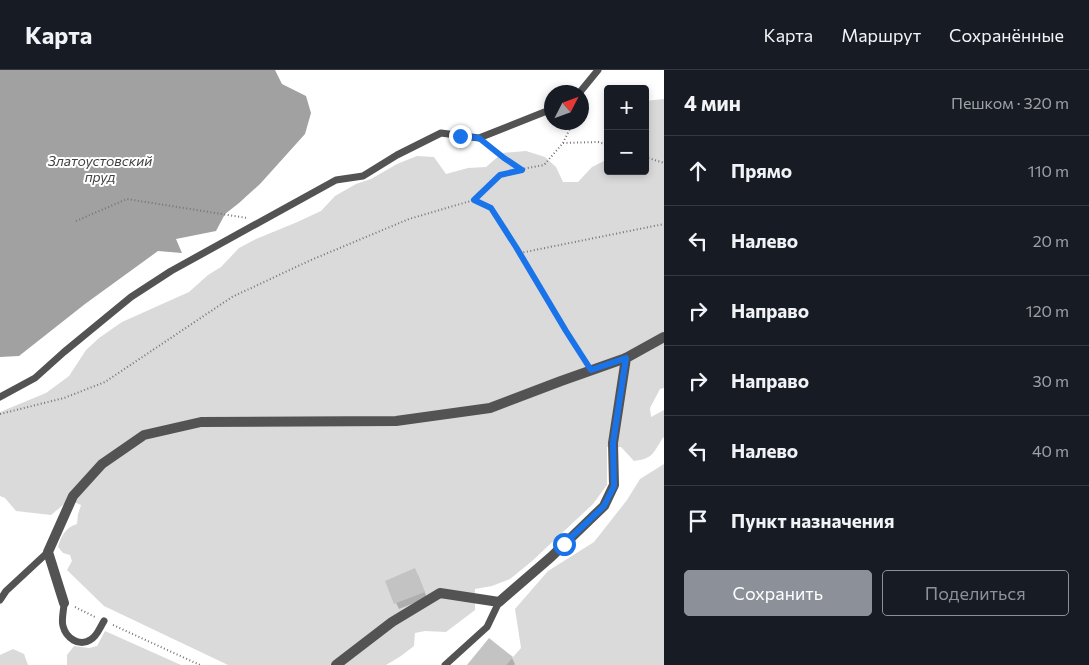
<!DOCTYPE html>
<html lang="ru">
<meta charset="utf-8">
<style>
body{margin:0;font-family:Commissioner,sans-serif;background:#20242c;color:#f1f3f6}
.controls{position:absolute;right:15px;top:15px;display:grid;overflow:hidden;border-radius:5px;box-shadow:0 2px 8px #0003}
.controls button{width:45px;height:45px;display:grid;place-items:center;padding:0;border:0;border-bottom:1px solid #363941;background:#171b24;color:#f1f3f6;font:25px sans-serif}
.compass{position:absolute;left:544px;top:15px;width:45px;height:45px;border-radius:50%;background:#171b24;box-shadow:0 2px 8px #0003;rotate:48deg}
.stop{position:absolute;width:15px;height:15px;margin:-11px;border:4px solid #1a73e8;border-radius:50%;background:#fff}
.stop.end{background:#1a73e8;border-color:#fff;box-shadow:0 1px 5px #0008}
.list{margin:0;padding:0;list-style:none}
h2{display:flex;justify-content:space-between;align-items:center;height:65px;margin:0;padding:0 20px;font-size:21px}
h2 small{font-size:16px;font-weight:400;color:#9ea1a6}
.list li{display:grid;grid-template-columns:32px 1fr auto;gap:15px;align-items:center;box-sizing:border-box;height:70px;padding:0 20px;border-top:1px solid #363941}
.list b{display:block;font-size:19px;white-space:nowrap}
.list em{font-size:16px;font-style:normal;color:#9ea1a6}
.actions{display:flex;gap:10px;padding:15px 20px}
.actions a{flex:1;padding:11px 0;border:1px solid #8c9099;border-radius:5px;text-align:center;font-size:18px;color:#8c9099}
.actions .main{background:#8c9099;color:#fff}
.icon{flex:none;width:28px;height:28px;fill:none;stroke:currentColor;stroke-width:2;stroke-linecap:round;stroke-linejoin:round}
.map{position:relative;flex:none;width:664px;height:595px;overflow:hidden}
header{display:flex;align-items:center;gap:30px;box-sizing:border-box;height:70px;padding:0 25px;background:#171b24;border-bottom:1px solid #363941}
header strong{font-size:24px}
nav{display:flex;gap:28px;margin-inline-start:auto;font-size:18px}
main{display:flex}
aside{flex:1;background:#171b24}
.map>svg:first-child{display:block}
.green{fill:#dadada}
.water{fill:#a1a1a1}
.shadow{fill:#0003}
.building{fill:#c3c3c3}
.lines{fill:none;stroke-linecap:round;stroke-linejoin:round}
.path{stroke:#757575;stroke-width:2;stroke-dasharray:1 2.5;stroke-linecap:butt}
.service{stroke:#535353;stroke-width:7}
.minor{stroke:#535353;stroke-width:10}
.route{stroke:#1a73e8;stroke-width:6}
.labels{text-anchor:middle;stroke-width:4;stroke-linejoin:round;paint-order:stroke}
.water-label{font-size:14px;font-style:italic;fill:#424242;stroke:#fff}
</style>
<header>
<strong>Карта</strong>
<nav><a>Карта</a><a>Маршрут</a><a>Сохранённые</a></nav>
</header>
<main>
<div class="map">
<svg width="664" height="595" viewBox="0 0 664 595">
<rect width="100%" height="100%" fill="#fff"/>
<!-- green -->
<g class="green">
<path d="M664 29V318L660 319 650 338 651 347 664 340V367L662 369C653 384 652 389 634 391L621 377H607V415L593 434 531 492 510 509 492 516 475 519V540L446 562 425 561 415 563 414 576 401 586 386 595H228L104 536 67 500 72 491 70 485 63 483 58 477C61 466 66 457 77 454L78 444 81 435 69 430 51 445 16 441 5 428 0 426V342L46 323 69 306 86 280 99 268 122 252 189 222 208 205 221 197 239 178 256 169 295 153 321 141 335 126 356 114 371 109 397 94 417 86 434 87 446 104 468 98 486 97 502 83 526 81 545 87 556 97 563 112H578L592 97 608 89V101H645V31Z"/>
<polygon points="664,394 664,595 506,595 521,578 515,539 548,501 594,472 627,430 640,409"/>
<polygon points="105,561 181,595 67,595 67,585 74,576 89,578 97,576"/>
<polygon points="13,579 24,584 28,595 0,595 0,585"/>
</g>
<!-- water -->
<polygon class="water" points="0,0 275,0 282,14 306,26 311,43 305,64 260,114 239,133 225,144 216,161 176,169 182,183 158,181 85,234 19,286 0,287"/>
<!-- shadow -->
<g class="shadow">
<polygon points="418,505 427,528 399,539 386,512"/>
<polygon points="512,588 515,594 514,595 468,595"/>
</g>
<!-- building -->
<g class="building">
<polygon points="415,498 425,522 394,534 385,511"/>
<polygon points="489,568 513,587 506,595 467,595"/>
</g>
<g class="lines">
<!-- path -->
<g class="path">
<polyline points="563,73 598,72 608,75"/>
<polyline points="487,74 504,88 522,99 544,95 563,73 573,52"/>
<polyline points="645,87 664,93"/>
<polyline points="474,130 491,138 516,177 566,261 586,292"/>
<polyline points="76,151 127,129 247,148"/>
<polyline points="520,183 664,154"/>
<polyline points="0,344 64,328 105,312 232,227 311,190 409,149 474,130 500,105 522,99"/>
<polyline points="75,537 95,547"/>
<polyline points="113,555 200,595"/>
</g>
<!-- service -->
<g class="service">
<polyline points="580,22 598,0"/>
<polyline points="0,327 35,308 64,282 131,227 171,201 336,110 363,106 397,85 441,63 479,68 552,39"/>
<polyline points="0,530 6,521 48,482"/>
<path d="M64 533C64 540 61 550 63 556 66 568 79 577 90 570 97 567 100 557 104 551"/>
<polyline points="445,595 487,557 499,532"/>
</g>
<!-- minor -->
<g class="minor">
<polyline points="64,533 48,482 73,426 102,394 144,365 201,352 396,351 490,338 561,311 626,288"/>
<polyline points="336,595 392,552 440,523 499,532 551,487 604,436 614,415 613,373 626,288 664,267"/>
</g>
</g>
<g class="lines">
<!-- route -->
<polyline class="route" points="460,66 479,68 504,88 522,100 500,105 474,130 491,138 516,177 566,261 591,300 626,288 613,373 614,416 604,436 564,474"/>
</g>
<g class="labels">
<!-- water labels -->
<g class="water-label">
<text x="100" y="96">Златоустовский<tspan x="100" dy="16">пруд</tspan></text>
</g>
</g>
</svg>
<div class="controls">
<button>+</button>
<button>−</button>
</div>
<svg class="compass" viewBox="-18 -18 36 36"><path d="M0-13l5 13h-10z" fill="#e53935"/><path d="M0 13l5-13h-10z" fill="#9ea1a6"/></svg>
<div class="stop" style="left:564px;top:474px"></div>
<div class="stop end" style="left:460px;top:66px"></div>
</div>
<aside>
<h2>4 мин<small>Пешком · 320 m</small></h2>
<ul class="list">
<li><svg class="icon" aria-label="ahead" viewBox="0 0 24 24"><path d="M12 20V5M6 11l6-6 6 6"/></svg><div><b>Прямо</b></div><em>110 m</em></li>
<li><svg class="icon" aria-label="left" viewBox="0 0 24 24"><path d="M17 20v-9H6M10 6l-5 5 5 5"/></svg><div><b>Налево</b></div><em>20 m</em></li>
<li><svg class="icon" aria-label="right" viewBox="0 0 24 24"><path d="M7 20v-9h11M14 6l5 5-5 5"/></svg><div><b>Направо</b></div><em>120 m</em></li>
<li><svg class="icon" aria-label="right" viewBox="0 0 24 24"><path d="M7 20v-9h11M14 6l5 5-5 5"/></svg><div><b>Направо</b></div><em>30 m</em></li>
<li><svg class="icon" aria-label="left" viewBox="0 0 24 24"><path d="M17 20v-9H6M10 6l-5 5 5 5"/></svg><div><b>Налево</b></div><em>40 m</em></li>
<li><svg class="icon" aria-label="arrive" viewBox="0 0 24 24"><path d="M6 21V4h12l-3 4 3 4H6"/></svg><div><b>Пункт назначения</b></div></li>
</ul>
<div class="actions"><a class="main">Сохранить</a><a>Поделиться</a></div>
</aside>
</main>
